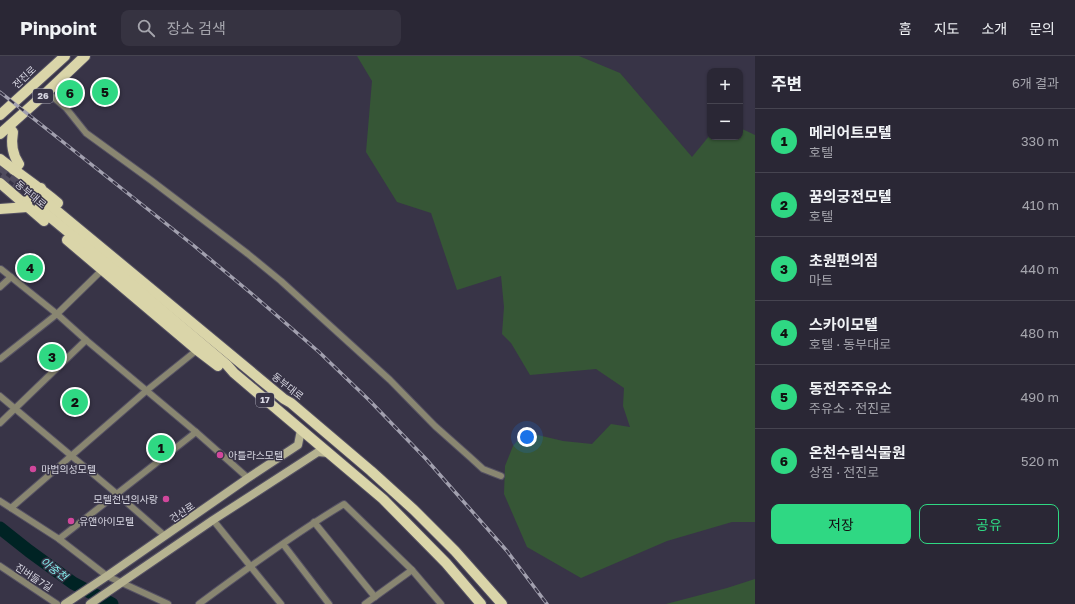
<!DOCTYPE html>
<html lang="ko">
<meta charset="utf-8">
<style>
body{margin:0;font-family:"Golos Text","Noto Sans KR",sans-serif;background:#363341;color:#f1f3f6}
.controls{position:absolute;right:12px;top:12px;display:grid;overflow:hidden;border-radius:8px;box-shadow:0 1px 3px #0004}
.controls button{width:36px;height:36px;display:grid;place-items:center;padding:0;border:0;border-bottom:1px solid #464450;background:#2a2735;color:#f1f3f6;font:20px sans-serif}
.you{position:absolute;left:527px;top:381px;width:14px;height:14px;margin:-10px;border:3px solid #fff;border-radius:50%;background:#1a73e8;box-shadow:0 0 0 6px #1a73e833}
.badge{display:grid;place-items:center;width:26px;height:26px;border-radius:50%;background:#2fd883;color:#111;font-size:13px;font-weight:700}
.pin{position:absolute;translate:-50% -50%;border:2px solid #fff;box-shadow:0 1px 4px #0006}
.list{margin:0;padding:0;list-style:none}
h2{display:flex;justify-content:space-between;align-items:center;height:52px;margin:0;padding:0 16px;font-size:17px}
h2 small{font-size:13px;font-weight:400;color:#a5a5ad}
.list li{display:grid;grid-template-columns:26px 1fr auto;gap:12px;align-items:center;box-sizing:border-box;height:64px;padding:0 16px;border-top:1px solid #464450}
.list b{display:block;font-size:15px;white-space:nowrap}
.list p{margin:0;font-size:13px;white-space:nowrap;color:#a5a5ad}
.list em{font-size:13px;font-style:normal;color:#a5a5ad}
.actions{display:flex;gap:8px;padding:12px 16px}
.actions a{flex:1;padding:9px 0;border:1px solid #2fd883;border-radius:8px;text-align:center;font-size:14px;color:#2fd883}
.actions .main{background:#2fd883;color:#111}
.icon{flex:none;width:22px;height:22px;fill:none;stroke:currentColor;stroke-width:2;stroke-linecap:round;stroke-linejoin:round}
.map{position:relative;flex:none;width:755px;height:548px;overflow:hidden}
header{display:flex;align-items:center;gap:24px;box-sizing:border-box;height:56px;padding:0 20px;background:#2a2735;border-bottom:1px solid #464450}
header strong{font-size:19px}
nav{display:flex;gap:22px;margin-inline-start:auto;font-size:14px}
.search{width:280px;height:36px;background:#363341;display:flex;align-items:center;gap:10px;box-sizing:border-box;padding:0 14px;border-radius:8px;color:#a5a5ad;font-size:15px}
main{display:flex}
aside{flex:1;background:#2a2735}
.map>svg:first-child{display:block}
.green{fill:#365636}
.lines{fill:none;stroke-linecap:round;stroke-linejoin:round}
.river{stroke:#002324;stroke-width:13}
.primary-tunnel{stroke:#504c5e;stroke-width:10;stroke-dasharray:10 5;stroke-linecap:butt}
.street-casing{stroke:#555163;stroke-width:8}
.secondary-casing{stroke:#555163;stroke-width:10}
.primary-casing{stroke:#555163;stroke-width:12}
.street{stroke:#898671;stroke-width:6}
.secondary{stroke:#b6b391;stroke-width:8}
.primary{stroke:#dad5a9;stroke-width:10}
.rail-casing{stroke:#a2a0af;stroke-width:3.5}
.rail{stroke:#383447;stroke-width:2;stroke-dasharray:6;stroke-linecap:butt}
.hotel-dot{fill:#d1479c;stroke:#383447;stroke-width:1.5}
.labels{text-anchor:middle;stroke-width:3;stroke-linejoin:round;paint-order:stroke}
.shield{fill:#383447;stroke:#a7a5b4;stroke-width:1}
.shield-label{font-size:9px;font-weight:bold;fill:#d7d6e2}
.street-label{font-size:10px;fill:#d7d6e2;stroke:#383447}
.poi-label{font-size:10px;fill:#d7d6e2;stroke:#383447;text-anchor:start}
.water-label{font-size:11px;font-style:italic;fill:#83eeed;stroke:#383447}
</style>
<header>
<strong>Pinpoint</strong>
<div class="search"><svg class="icon" aria-label="search" viewBox="0 0 24 24"><circle cx="10" cy="10" r="6"/><path d="M15 15l6 6"/></svg>장소 검색</div>
<nav><a>홈</a><a>지도</a><a>소개</a><a>문의</a></nav>
</header>
<main>
<div class="map">
<svg width="755" height="548" viewBox="0 0 755 548">
<rect width="100%" height="100%" fill="#383447"/>
<!-- green -->
<g class="green">
<polygon points="357,0 579,0 620,17 692,101 710,79 710,81 740,81 740,72 755,79 755,466 732,466 667,485 581,522 527,491 504,438 505,410 513,390 525,376 563,385 592,388 611,368 630,371 623,350 624,332 596,313 530,319 511,287 502,278 504,251 501,220 457,234 431,157 397,146 366,96 372,25"/>
<polygon points="755,523 755,548 666,548 727,532"/>
</g>
<g class="lines">
<!-- river -->
<polyline class="river" points="0,472 29,495 73,527 112,548"/>
<!-- primary-tunnel -->
<g class="primary-tunnel">
<polyline points="0,110 45,145"/>
<polyline points="0,121 39,152"/>
</g>
<!-- street casing -->
<g class="street-casing">
<g id="street">
<polyline points="47,36 66,52 86,77 152,125 248,198 281,225 390,324 435,370 471,402 483,413 501,420"/>
<polyline points="0,213 1,213 57,258 86,284 196,376 248,422"/>
<polyline points="0,231 11,221"/>
<polyline points="0,303 57,258 103,213"/>
<polyline points="0,340 117,438 165,480"/>
<polyline points="0,367 86,284"/>
<polyline points="0,445 59,483 107,520 168,548"/>
<polyline points="11,452 146,335 197,294"/>
<polyline points="213,464 281,548"/>
<polyline points="314,466 375,541"/>
<polyline points="59,483 196,376"/>
<polyline points="283,488 329,548"/>
<polyline points="0,510 57,548"/>
<path d="M199 548C246 513 294 478 344 448L412 514 441 548"/>
<polyline points="365,548 412,514"/>
</g>
</g>
<!-- secondary casing -->
<g class="secondary-casing">
<g id="secondary">
<polyline points="65,548 107,520 248,422 298,389 301,374"/>
<polyline points="90,548 213,464 318,396 328,397"/>
</g>
</g>
<!-- primary casing -->
<g class="primary-casing">
<g id="primary">
<polyline points="0,59 65,0"/>
<path d="M9 71 13 76C11 87 12 98 19 108L14 114"/>
<polyline points="0,78 47,36 85,0"/>
<path d="M0 103C19 118 39 131 58 147"/>
<polyline points="0,127 44,165"/>
<polyline points="45,145 284,343 291,347 371,415 414,454 455,495 502,548"/>
<path d="M27 151C27 140 30 136 41 132"/>
<polyline points="39,152 129,226 227,309 234,317 383,443 446,507 481,548"/>
<polyline points="0,153 27,151"/>
<polyline points="67,184 197,294 218,310"/>
</g>
</g>
<!-- street -->
<use href="#street" class="street"/>
<!-- secondary -->
<use href="#secondary" class="secondary"/>
<!-- primary -->
<use href="#primary" class="primary"/>
<!-- rail casing -->
<g class="rail-casing">
<polyline id="rail" points="0,36 193,189 252,238 319,296 370,345 426,403 507,495 547,548"/>
</g>
<!-- rail -->
<use href="#rail" class="rail"/>
</g>
<!-- markers -->
<g class="hotel-dot">
<circle cx="220" cy="399" r="4"/>
<circle cx="33" cy="413" r="4"/>
<circle cx="166" cy="443" r="4"/>
<circle cx="71" cy="465" r="4"/>
</g>
<g class="labels">
<!-- shield labels -->
<g class="shield">
<rect x="33" y="33" width="20" height="14" rx="3"/>
<rect x="256" y="337" width="18" height="14" rx="3"/>
</g>
<g class="shield-label">
<text x="43" y="43">26</text>
<text x="265" y="347">17</text>
</g>
<!-- street labels -->
<g class="street-label">
<text transform="translate(24 21) rotate(-43)" y="4">전진로</text>
<text transform="translate(31 138) rotate(40)" y="4">동부대로</text>
<text transform="translate(288 330) rotate(38)" y="4">동부대로</text>
<text transform="translate(182 456) rotate(-34)" y="4">건산로</text>
<text transform="translate(34 521) rotate(33)" y="4">진버들7길</text>
</g>
<!-- poi labels -->
<g class="poi-label">
<text x="228" y="403">아틀라스모텔</text>
<text x="41" y="417">마법의성모텔</text>
<text x="158" y="447" text-anchor="end">모텔천년의사랑</text>
<text x="79" y="469">유앤아이모텔</text>
</g>
<!-- water labels -->
<g class="water-label">
<text transform="translate(54 513) rotate(37)" y="4">아중천</text>
</g>
</g>
</svg>
<div class="controls">
<button>+</button>
<button>−</button>
</div>
<div class="you"></div>
<div class="pin badge" style="left:161px;top:392px">1</div>
<div class="pin badge" style="left:75px;top:346px">2</div>
<div class="pin badge" style="left:52px;top:301px">3</div>
<div class="pin badge" style="left:30px;top:212px">4</div>
<div class="pin badge" style="left:105px;top:36px">5</div>
<div class="pin badge" style="left:70px;top:37px">6</div>
</div>
<aside>
<h2>주변<small>6개 결과</small></h2>
<ul class="list">
<li><span class="badge">1</span><div><b>메리어트모텔</b><p>호텔</p></div><em>330 m</em></li>
<li><span class="badge">2</span><div><b>꿈의궁전모텔</b><p>호텔</p></div><em>410 m</em></li>
<li><span class="badge">3</span><div><b>초원편의점</b><p>마트</p></div><em>440 m</em></li>
<li><span class="badge">4</span><div><b>스카이모텔</b><p>호텔 · 동부대로</p></div><em>480 m</em></li>
<li><span class="badge">5</span><div><b>동전주주유소</b><p>주유소 · 전진로</p></div><em>490 m</em></li>
<li><span class="badge">6</span><div><b>온천수림식물원</b><p>상점 · 전진로</p></div><em>520 m</em></li>
</ul>
<div class="actions"><a class="main">저장</a><a>공유</a></div>
</aside>
</main>
